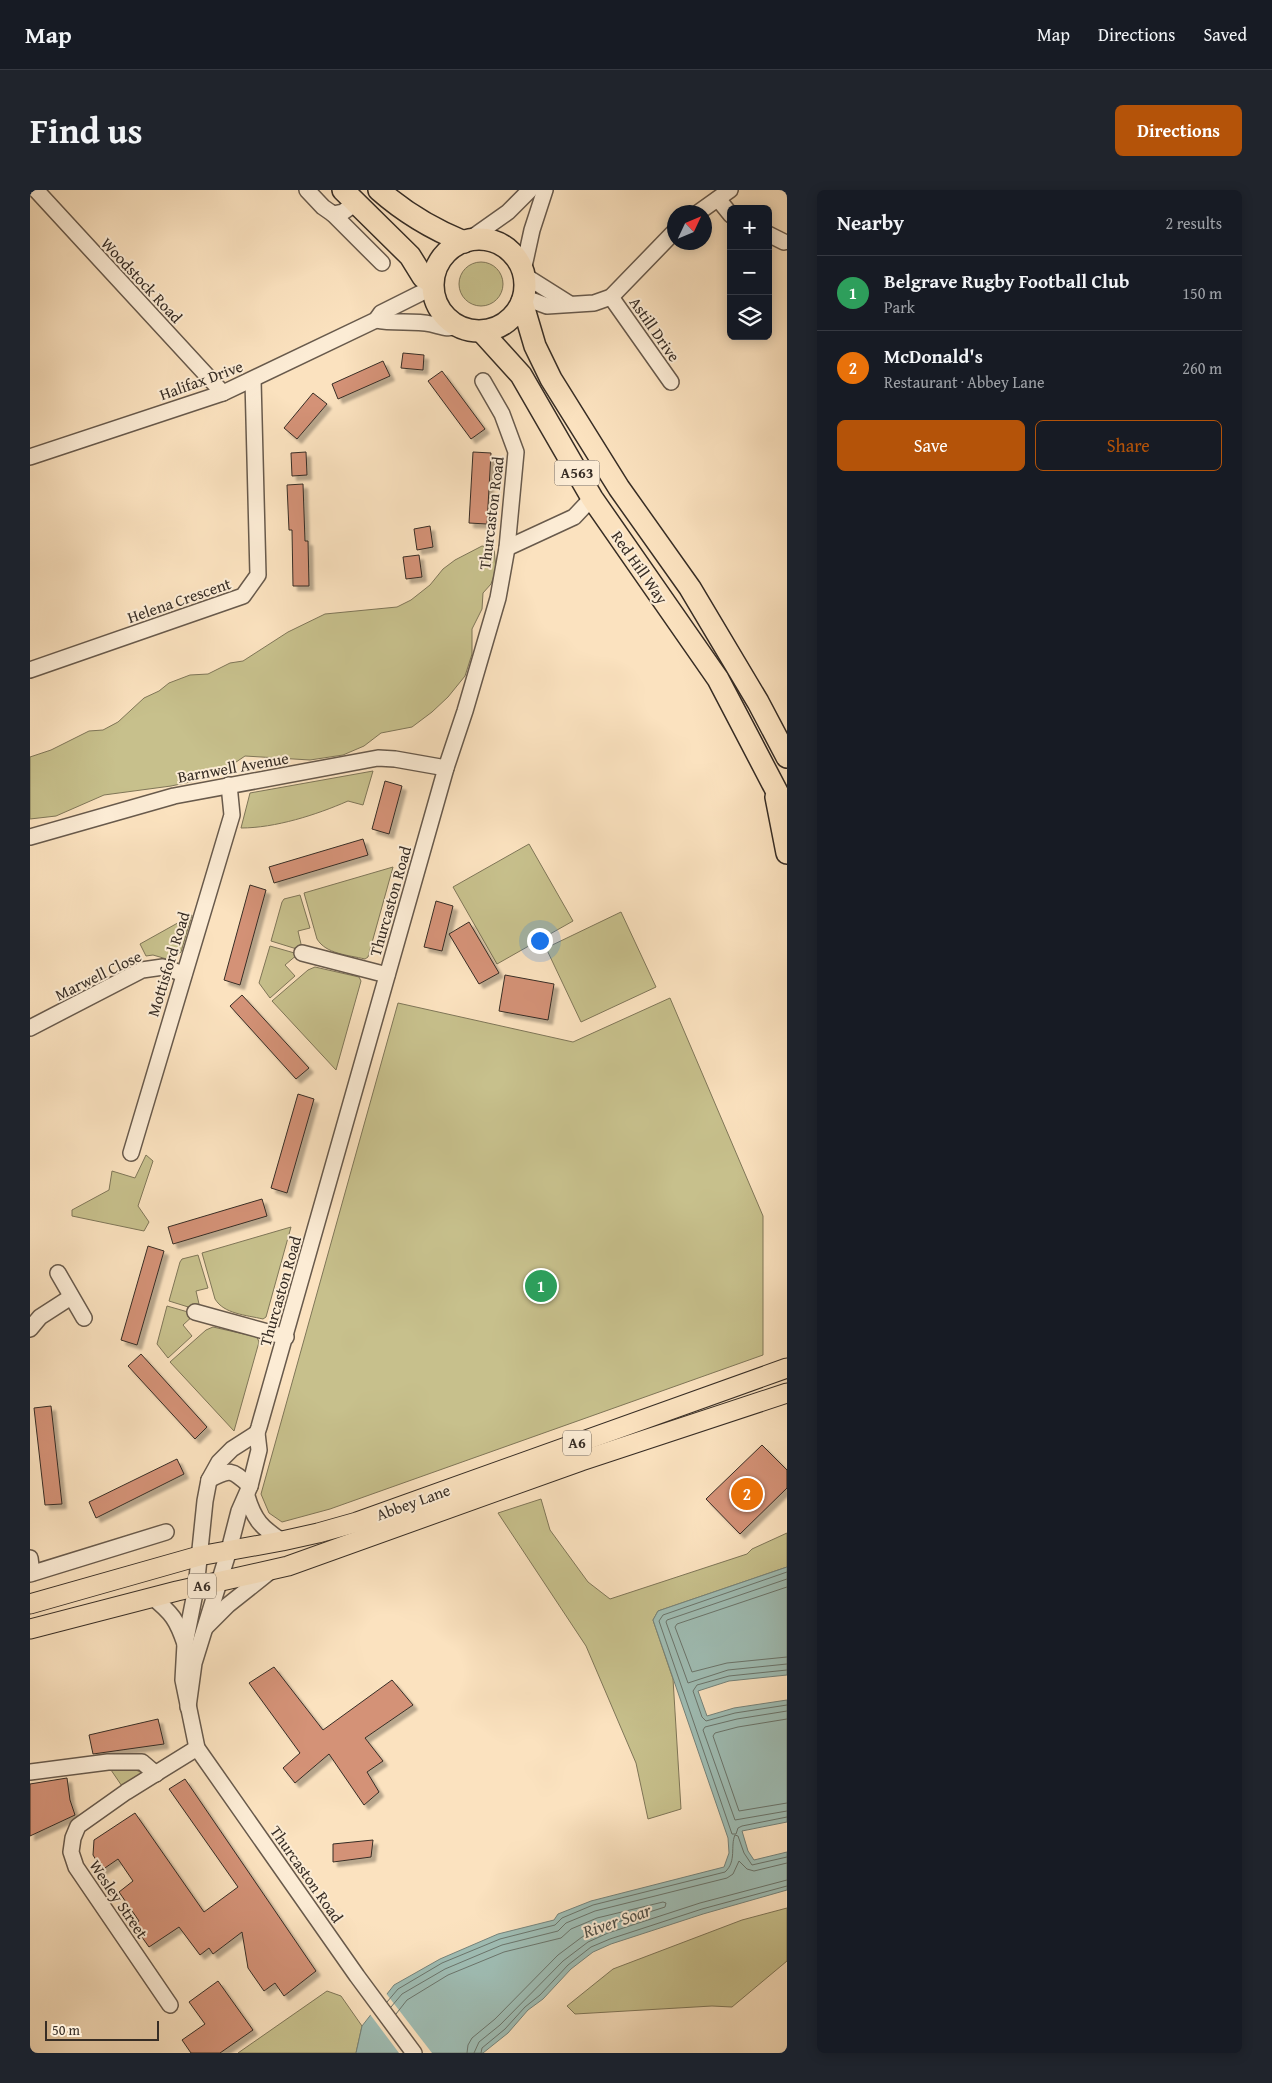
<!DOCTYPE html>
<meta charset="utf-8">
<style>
body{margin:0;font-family:"Gentium Book Plus",serif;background:#20242c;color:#f1f3f6}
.controls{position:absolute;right:15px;top:15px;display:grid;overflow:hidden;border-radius:8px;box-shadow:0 2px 12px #0003}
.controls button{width:45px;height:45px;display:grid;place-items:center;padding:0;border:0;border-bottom:1px solid #363941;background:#171b24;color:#f1f3f6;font:25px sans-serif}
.compass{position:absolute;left:637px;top:15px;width:45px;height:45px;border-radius:50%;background:#171b24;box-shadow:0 2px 12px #0003;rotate:46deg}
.scale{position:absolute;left:15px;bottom:12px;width:114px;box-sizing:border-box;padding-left:5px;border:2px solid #372d25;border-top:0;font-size:14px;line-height:18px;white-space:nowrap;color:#372d25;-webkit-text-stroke:4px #fcecd5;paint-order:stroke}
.you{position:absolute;left:509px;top:750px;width:18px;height:18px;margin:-12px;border:4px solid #fff;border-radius:50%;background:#1a73e8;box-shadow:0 0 0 8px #1a73e833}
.badge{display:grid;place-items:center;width:32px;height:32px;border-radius:50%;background:#b45309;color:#fff;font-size:16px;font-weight:700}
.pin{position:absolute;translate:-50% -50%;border:2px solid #fff;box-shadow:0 1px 5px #0006}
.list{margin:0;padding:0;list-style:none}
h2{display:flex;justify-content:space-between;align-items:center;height:65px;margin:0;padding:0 20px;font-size:21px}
h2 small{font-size:16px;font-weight:400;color:#9ea1a6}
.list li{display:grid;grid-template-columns:32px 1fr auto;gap:15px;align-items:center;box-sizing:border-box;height:75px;padding:0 20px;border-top:1px solid #363941}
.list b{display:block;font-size:19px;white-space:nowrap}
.list p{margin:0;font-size:16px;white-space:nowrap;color:#9ea1a6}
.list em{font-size:16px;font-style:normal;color:#9ea1a6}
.actions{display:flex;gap:10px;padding:15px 20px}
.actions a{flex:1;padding:11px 0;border:1px solid #b45309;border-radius:8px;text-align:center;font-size:18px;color:#b45309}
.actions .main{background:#b45309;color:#fff}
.icon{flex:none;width:28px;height:28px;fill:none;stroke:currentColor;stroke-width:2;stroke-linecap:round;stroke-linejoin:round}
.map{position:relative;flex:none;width:757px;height:1863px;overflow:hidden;border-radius:8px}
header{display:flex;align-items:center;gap:30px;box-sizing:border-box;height:70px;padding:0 25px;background:#171b24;border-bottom:1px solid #363941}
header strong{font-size:24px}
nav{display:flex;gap:28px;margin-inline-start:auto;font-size:18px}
.intro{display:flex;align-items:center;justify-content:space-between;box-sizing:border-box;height:120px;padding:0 30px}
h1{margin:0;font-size:35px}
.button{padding:12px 22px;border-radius:8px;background:#b45309;color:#fff;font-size:18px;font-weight:700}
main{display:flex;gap:30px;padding:0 30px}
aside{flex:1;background:#171b24;border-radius:8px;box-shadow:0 2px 12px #0003}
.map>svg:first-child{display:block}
.green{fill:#c7c08c;stroke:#7f7658}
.water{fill:#9fbdb4;stroke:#75837b}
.pier{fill:#fbe2bf}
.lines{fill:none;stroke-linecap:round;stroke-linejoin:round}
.shore{stroke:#6b756c;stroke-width:1}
.building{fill:#d49277;stroke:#372d25;filter:url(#shadow)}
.minor-casing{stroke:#685a4c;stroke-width:18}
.major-casing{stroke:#372d25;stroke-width:21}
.highway-casing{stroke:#372d25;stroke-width:24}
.minor{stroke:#fcecd5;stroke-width:15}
.major{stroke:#fbe2bf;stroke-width:19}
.highway{stroke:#fbe2bf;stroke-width:21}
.labels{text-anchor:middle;stroke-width:4;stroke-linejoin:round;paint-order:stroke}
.shield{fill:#fcecd5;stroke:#72665a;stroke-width:1}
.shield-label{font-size:15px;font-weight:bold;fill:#372d25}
.street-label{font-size:16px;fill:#372d25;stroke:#fcecd5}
.water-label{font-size:18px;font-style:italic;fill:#515149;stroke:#fcecd5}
</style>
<header>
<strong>Map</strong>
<nav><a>Map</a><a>Directions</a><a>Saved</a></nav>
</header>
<div class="intro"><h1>Find us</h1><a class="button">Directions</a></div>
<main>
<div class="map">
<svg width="757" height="1863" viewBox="0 0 757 1863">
<defs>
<filter id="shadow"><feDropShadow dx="4.5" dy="4.5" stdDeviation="1" flood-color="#0004"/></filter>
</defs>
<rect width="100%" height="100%" fill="#fbe2bf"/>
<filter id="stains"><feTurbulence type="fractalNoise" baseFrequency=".004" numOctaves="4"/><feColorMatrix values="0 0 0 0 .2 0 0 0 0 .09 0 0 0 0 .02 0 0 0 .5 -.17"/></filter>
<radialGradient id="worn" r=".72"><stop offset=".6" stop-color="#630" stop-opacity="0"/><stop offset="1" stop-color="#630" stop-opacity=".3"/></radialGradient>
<!-- green -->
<g class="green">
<circle cx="451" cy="94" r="22"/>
<polygon points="452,356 464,358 466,380 461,394 453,403 452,419 442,439 442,464 435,486 418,507 402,522 382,537 351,543 334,556 313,565 280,570 215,566 184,587 141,596 74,605 26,626 0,629 0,567 21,560 59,541 73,540 88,532 114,508 129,501 139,493 160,485 178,484 200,473 213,471 258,442 295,424 367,417 381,410 400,395 413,379 425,370"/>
<path d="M343 581 333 615 318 611C286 625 245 638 211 638L220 603Z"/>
<polygon points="499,654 543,731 467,774 423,697"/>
<path d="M363 677 338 767 335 769C318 765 296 764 287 749L274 703Z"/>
<polygon points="270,705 280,738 268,741 271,754 270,760 241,751 252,712 254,709"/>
<polygon points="591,722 626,797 551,832 516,758"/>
<polygon points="162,725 151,762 140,770 123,765 116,766 110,754"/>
<polygon points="240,756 268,764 255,775 265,786 240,808 229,793"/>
<polygon points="285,777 329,787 331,791 306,880 242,811 278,780"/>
<polygon points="640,808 733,1026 733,1165 300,1319 252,1332 239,1323 231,1304 368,813 543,852"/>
<polygon points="116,965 123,971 108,1016 119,1032 114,1041 42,1026 42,1020 79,1000 82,981 105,988"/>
<path d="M261 1037 236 1127 233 1129C216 1125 194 1124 185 1109L172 1063Z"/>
<polygon points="168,1065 178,1098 166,1101 169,1114 168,1120 139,1111 150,1072 152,1069"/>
<polygon points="137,1116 165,1124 153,1135 162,1146 138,1168 127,1154"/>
<polygon points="183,1137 227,1147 229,1152 204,1241 140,1172 176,1140"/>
<polygon points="511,1309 520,1340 558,1392 580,1409 717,1364 722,1359 757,1343 757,1377 628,1421 623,1430 643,1489 651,1619 618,1629 606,1573 556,1456 468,1323"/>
<polygon points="96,1575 116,1585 96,1602 81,1580"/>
<polygon points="757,1718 757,1771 702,1817 682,1816 545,1824 537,1816 583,1779 712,1730"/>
<polygon points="297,1801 311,1806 332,1836 326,1863 208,1863"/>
</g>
<!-- water -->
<polygon class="water" points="757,1377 757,1485 699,1491 668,1501 677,1526 704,1518 757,1510 757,1632 712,1641 718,1661 724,1670 757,1662 757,1700 673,1724 581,1754 563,1762 541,1779 513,1809 498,1820 478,1843 453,1863 326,1863 332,1836 364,1795 410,1769 468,1744 524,1730 528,1724 561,1711 694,1677 699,1663 698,1648 623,1430 628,1421"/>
<!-- pier -->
<polygon class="pier" points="355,1802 402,1863 369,1863 339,1823"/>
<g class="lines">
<!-- shore -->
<g class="shore">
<polyline points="757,1382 633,1425 629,1431 702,1644 706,1644 708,1638 712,1636 757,1627"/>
<polyline points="757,1389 637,1430 636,1432 658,1493 698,1480 757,1474"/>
<polyline points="757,1397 647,1434 645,1437 662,1482 697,1473 757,1467"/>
<polyline points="757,1480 699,1486 667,1495 663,1501 672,1527 676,1531 705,1523 757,1515"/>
<polyline points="757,1521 707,1529 675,1537 673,1540 705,1630 757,1621"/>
<polyline points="757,1529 708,1537 685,1543 683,1546 709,1621 757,1613"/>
<path d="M357 1812 368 1799 412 1773 470 1749 525 1735 532 1728 563 1715 695 1682C707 1671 700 1656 705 1645L708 1646 714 1663 722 1675 757 1667"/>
<polyline points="361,1817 372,1804 415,1779 472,1755 528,1741 536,1733 565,1721 697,1688 703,1684 709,1671 717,1679 724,1681 757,1673"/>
<polyline points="366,1824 377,1810 418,1785 474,1762 531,1748 541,1739 567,1728 633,1712 636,1713 635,1717 575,1736 552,1747 528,1765 465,1829 442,1848 438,1855 437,1863"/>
<polyline points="444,1863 449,1852 470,1835 533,1771 558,1752 578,1743 670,1713 757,1690"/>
<polyline points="451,1863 452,1858 475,1839 495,1817 510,1805 538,1775 561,1757 580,1749 672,1719 757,1696"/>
</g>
</g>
<!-- building -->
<g class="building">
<polygon points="373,163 394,165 393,180 371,178"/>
<polygon points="353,171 360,186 308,209 302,194"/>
<polygon points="412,181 455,239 441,249 398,191"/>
<polygon points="283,203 297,214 267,249 254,238"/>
<polygon points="276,262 277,285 262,286 261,263"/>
<polygon points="443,262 461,263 457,334 439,333"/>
<polygon points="273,294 275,351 278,351 279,396 263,396 262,340 259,340 257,295"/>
<polygon points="400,336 403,357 387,360 384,339"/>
<polygon points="389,365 392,387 376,389 373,367"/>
<polygon points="355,591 372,596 359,644 342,639"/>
<polygon points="333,649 338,665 244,693 239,677"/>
<polygon points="220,695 236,700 210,795 194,790"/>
<polygon points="406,711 423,716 412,761 394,757"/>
<polygon points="439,732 469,783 449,794 419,744"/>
<polygon points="475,785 524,794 518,830 469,821"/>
<polygon points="212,805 279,878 266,889 200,816"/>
<polygon points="268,904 284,909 257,1003 241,998"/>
<polygon points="232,1009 237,1026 143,1054 138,1037"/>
<polygon points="118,1056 134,1061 107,1155 91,1150"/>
<polygon points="111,1164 177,1237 165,1249 98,1176"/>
<polygon points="21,1216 32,1314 15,1315 4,1218"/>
<polygon points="732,1255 757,1280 757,1298 710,1344 676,1309"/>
<polygon points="147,1269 154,1284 66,1328 59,1312"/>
<polygon points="244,1477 293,1540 362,1490 383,1515 335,1548 353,1571 337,1582 349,1602 334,1615 299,1564 265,1593 253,1578 270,1563 219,1493"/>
<polygon points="128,1529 134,1554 63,1564 59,1545"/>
<polygon points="37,1588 40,1610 45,1625 0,1646 0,1594"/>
<polygon points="155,1589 286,1781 254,1806 245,1793 234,1801 218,1778 212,1742 183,1764 179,1758 170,1765 149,1737 119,1757 104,1736 109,1731 89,1702 103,1691 88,1669 72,1680 63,1665 64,1650 105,1623 174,1722 208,1697 139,1599"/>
<polygon points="343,1650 341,1667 303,1672 303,1654"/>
<polygon points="188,1791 223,1840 190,1863 161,1863 152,1850 175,1834 159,1812"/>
</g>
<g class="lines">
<!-- minor casing -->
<g class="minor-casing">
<g id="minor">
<polyline points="6,0 193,203"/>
<polyline points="277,0 293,17 303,24 313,22 326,13"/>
<polyline points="688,9 701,25"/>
<polyline points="669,22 700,0"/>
<polyline points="303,24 352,73"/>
<polyline points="738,44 754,52"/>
<polyline points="437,51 478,22 500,0"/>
<polyline points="493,81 502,40 515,0"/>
<polyline points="494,85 540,114"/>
<polyline points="493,107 517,116 564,113 581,107 644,42"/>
<polyline points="581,107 641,192"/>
<path d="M346 130C364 134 383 130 401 134 411 136 417 140 427 136"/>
<polyline points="0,267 193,203 346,130 351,123 403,97"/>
<polyline points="477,358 544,327 562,308"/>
<polyline points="0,480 213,406 228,385 223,190"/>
<polyline points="0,647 144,606 348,568 365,569 416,578"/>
<polyline points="272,763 357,785"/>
<polyline points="0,838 112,780 133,777 154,784"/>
<polyline points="101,963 202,625 199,595"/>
<polyline points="28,1083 54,1128"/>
<polyline points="165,1122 256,1147"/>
<polyline points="0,1139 10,1127 41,1107"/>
<polyline points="227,1243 202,1259 189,1272 179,1290 175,1311 166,1398 155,1454 153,1490 167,1558 327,1786 384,1863"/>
<path d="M179 1290C201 1278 202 1280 220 1296"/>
<path d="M217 1306C224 1330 232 1338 252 1351"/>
<polyline points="0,1368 2,1383"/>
<polyline points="0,1384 136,1342"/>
<path d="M122 1407C142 1423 147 1430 155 1454"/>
<polyline points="176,1437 198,1415 242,1380"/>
<polyline points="158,1517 164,1473 199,1360 209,1321 220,1296 229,1260 227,1243 229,1237 416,578 435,521 468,408 477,358 486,262 472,224 453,191"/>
<polyline points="0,1582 78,1572 112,1572 126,1584"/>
<polyline points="140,1815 46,1677 41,1662 43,1648 48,1636 96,1602 167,1558"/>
</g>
</g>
<!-- major casing -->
<g class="major-casing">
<g id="major">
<polyline points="0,1414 169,1366 252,1351 288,1343 327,1332 757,1178"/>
<polyline points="0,1439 147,1401 258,1376 551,1271 757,1203"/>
</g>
</g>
<!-- highway casing -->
<g class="highway-casing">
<g id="highway">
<polyline points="313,0 380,66 393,87 402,92"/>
<path d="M349 0C375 23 402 39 434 52"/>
<circle cx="449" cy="95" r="46"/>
<polyline points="492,112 505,156 521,189 589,298 660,398 728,512 757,567"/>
<polyline points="452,142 491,185 562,308 688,489 757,621"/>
<polyline points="746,607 757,663"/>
</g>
</g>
<!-- minor -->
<use href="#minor" class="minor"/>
<!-- major -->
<use href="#major" class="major"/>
<!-- highway -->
<use href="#highway" class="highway"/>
</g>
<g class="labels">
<!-- shield labels -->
<g class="shield">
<rect x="524.5" y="270.5" width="45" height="25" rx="4"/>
<rect x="533" y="1240.5" width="28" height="25" rx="4"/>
<rect x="158" y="1383.5" width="28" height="25" rx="4"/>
</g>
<g class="shield-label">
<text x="547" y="288">A563</text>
<text x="547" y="1258">A6</text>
<text x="172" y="1401">A6</text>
</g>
<!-- street labels -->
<g class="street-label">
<text transform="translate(112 90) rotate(47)" y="6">Woodstock Road</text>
<text transform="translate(625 139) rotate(55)" y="6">Astill Drive</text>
<text transform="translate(171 190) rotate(-20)" y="6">Halifax Drive</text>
<text transform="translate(461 323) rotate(-83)" y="6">Thurcaston Road</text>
<text transform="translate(610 377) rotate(55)" y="6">Red Hill Way</text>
<text transform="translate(149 410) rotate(-19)" y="6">Helena Crescent</text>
<text transform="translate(203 577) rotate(-10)" y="6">Barnwell Avenue</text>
<text transform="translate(360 711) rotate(-74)" y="6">Thurcaston Road</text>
<text transform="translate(138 774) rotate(-73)" y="6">Mottisford Road</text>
<text transform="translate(68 785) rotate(-26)" y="6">Marwell Close</text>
<text transform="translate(250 1101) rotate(-74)" y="6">Thurcaston Road</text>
<text transform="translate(383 1312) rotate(-20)" y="6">Abbey Lane</text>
<text transform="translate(277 1684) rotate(55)" y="6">Thurcaston Road</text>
<text transform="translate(89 1709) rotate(56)" y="6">Wesley Street</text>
</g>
<!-- water labels -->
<g class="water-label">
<text transform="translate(587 1731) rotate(-19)" y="6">River Soar</text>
</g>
</g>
<rect width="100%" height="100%" filter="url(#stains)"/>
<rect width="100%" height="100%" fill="url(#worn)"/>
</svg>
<div class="controls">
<button>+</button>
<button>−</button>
<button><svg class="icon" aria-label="layers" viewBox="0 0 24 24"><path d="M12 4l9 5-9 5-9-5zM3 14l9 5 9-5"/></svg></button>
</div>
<svg class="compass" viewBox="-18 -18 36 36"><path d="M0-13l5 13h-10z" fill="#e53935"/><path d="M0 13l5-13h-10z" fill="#9ea1a6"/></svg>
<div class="scale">50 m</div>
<div class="you"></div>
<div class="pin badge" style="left:511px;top:1096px;background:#2e9e5b">1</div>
<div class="pin badge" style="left:717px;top:1304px;background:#e8710a">2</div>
</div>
<aside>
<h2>Nearby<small>2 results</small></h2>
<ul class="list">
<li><span class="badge" style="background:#2e9e5b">1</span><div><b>Belgrave Rugby Football Club</b><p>Park</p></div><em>150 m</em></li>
<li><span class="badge" style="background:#e8710a">2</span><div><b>McDonald's</b><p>Restaurant · Abbey Lane</p></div><em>260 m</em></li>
</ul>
<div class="actions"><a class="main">Save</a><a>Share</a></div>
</aside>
</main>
